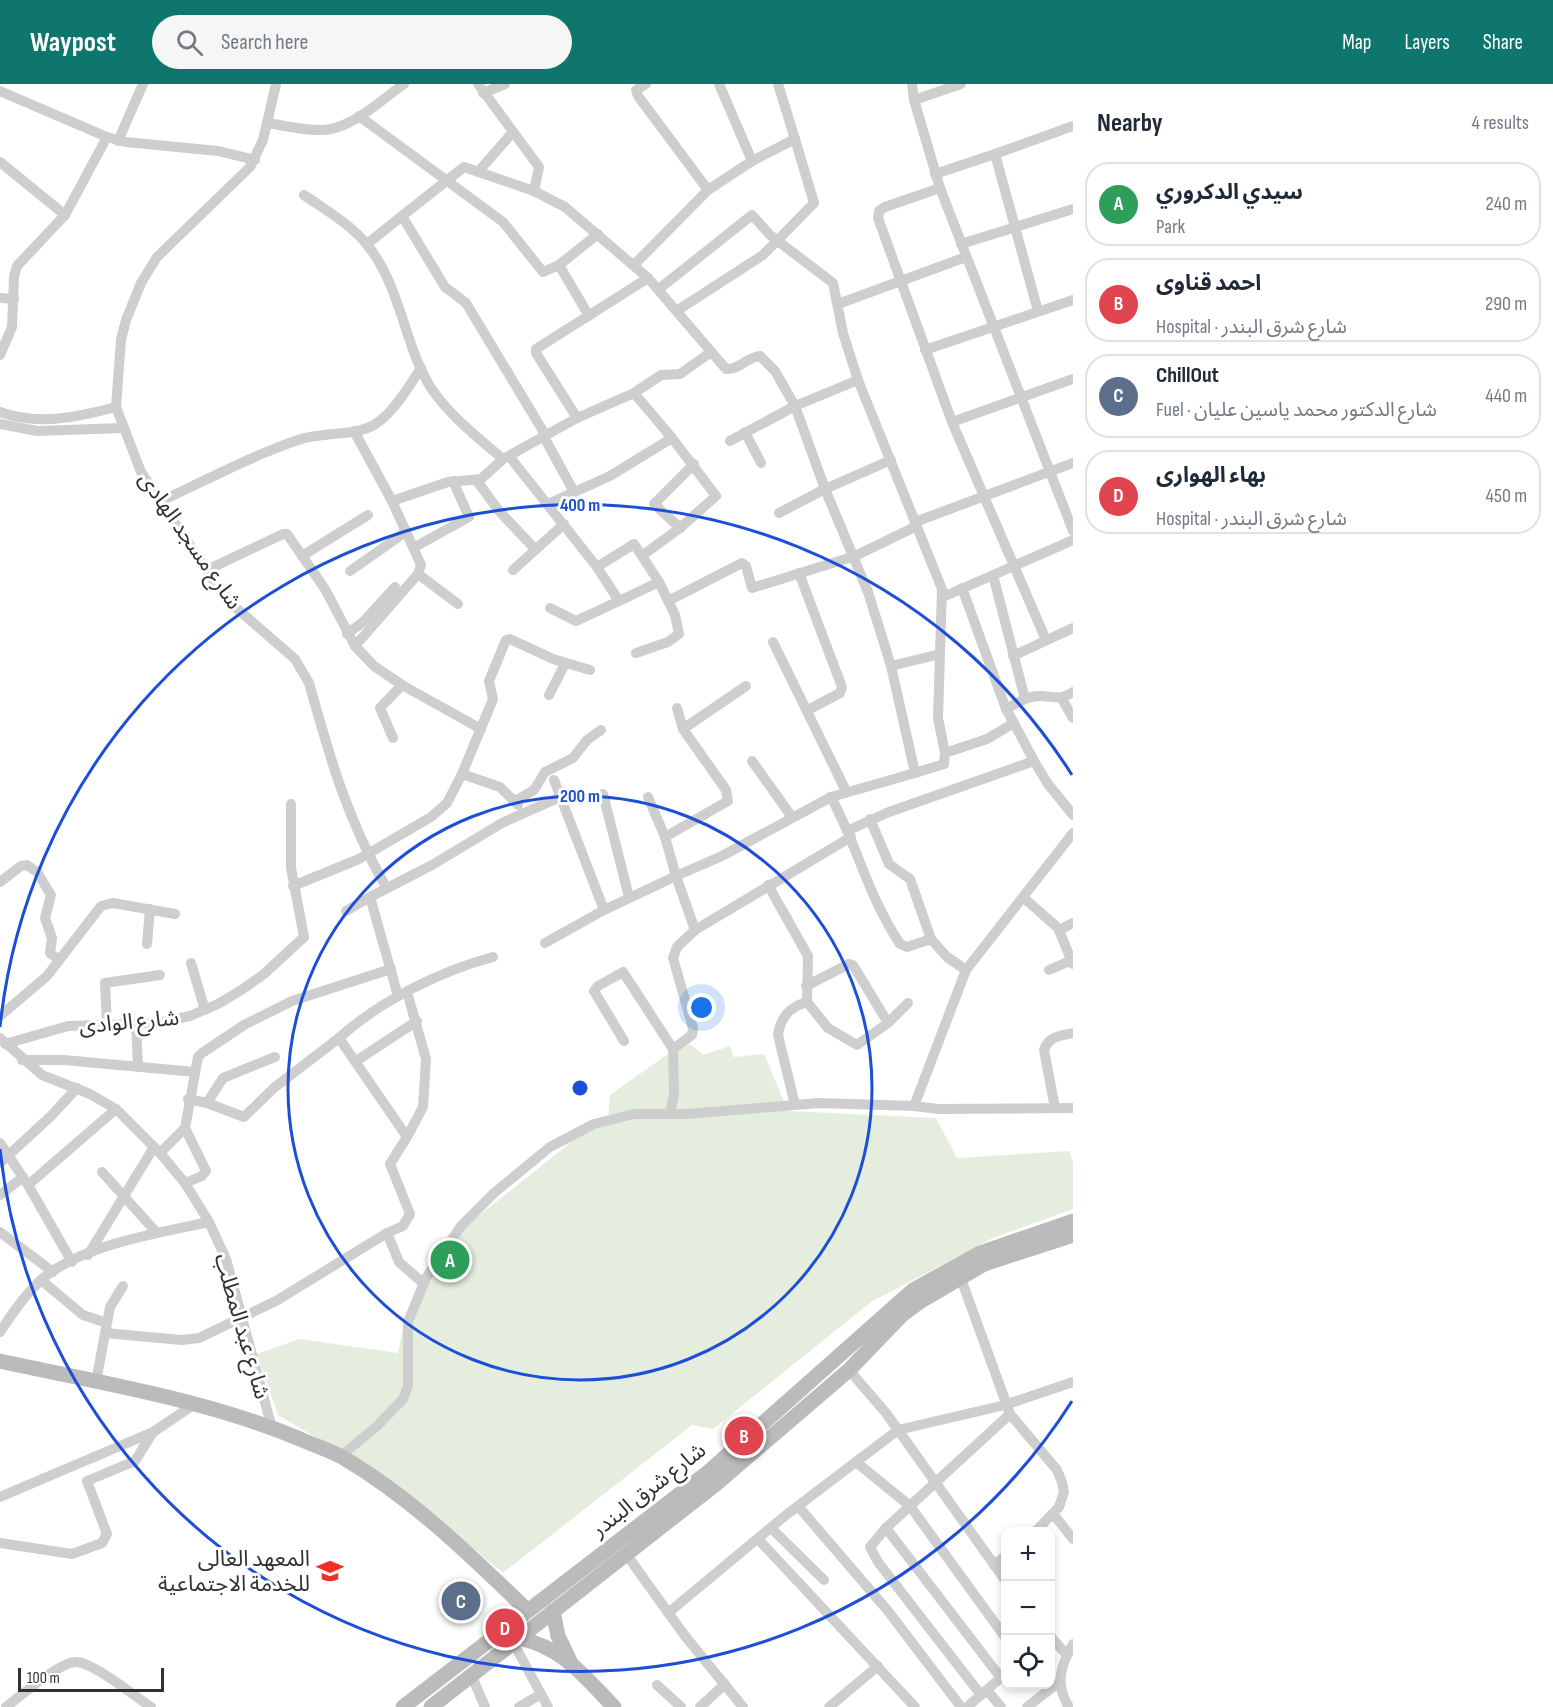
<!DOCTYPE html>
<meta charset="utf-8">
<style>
body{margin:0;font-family:"Sofia Sans Condensed","Noto Sans Arabic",sans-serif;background:#f6f6f7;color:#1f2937}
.controls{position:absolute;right:18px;bottom:18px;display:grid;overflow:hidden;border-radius:12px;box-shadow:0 3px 9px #0003}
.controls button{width:54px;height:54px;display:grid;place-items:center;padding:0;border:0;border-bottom:2px solid #e0e1e3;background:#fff;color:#1f2937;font:30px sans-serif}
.scale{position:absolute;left:18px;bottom:15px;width:146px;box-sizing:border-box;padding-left:6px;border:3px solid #313131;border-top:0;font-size:16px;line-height:21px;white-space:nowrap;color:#313131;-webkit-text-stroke:4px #fff;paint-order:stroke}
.you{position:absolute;left:702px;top:924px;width:21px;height:21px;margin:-15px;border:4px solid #fff;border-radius:50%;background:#1a73e8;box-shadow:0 0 0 9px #1a73e833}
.badge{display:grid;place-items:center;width:39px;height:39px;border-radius:50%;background:#0f766e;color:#fff;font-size:20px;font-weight:700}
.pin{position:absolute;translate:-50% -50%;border:3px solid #fff;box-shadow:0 2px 6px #0006}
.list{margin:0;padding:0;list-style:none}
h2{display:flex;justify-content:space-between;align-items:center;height:78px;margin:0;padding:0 24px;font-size:26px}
h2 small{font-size:20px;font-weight:400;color:#747a83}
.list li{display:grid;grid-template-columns:39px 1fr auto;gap:18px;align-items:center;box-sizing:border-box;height:84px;margin:0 12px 12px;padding:0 12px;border:2px solid #e0e1e3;border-radius:24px}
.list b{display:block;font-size:22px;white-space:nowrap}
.list p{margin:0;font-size:20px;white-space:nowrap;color:#747a83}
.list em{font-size:20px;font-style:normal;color:#747a83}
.icon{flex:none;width:33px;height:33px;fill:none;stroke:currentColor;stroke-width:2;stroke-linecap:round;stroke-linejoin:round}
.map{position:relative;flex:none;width:1073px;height:1623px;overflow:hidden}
header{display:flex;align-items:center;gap:36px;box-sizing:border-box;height:84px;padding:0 30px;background:#0f766e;color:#fff}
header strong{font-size:28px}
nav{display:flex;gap:33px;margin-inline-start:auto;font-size:21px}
.search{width:420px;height:54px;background:#f6f6f7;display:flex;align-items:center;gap:15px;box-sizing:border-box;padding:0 21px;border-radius:33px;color:#747a83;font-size:22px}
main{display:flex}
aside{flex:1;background:#fff}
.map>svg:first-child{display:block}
.green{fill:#e5eede}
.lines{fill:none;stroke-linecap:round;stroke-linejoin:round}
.street{stroke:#cecece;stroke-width:10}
.secondary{stroke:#bbb;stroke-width:15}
.ring{fill:none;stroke:#1d4ed8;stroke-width:3}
.labels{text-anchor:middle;stroke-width:6;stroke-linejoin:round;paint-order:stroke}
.street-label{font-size:22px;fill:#313131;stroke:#fff}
.poi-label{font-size:22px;fill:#313131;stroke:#fff;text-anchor:end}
.centre{fill:#1d4ed8;stroke:#fff;stroke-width:3}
.ring-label{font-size:18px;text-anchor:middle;font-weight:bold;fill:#1d4ed8;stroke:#fff;stroke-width:6;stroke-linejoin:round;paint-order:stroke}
</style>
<header>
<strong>Waypost</strong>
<div class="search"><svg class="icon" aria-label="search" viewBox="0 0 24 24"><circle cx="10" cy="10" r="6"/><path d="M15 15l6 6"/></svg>Search here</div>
<nav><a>Map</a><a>Layers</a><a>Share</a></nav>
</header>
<main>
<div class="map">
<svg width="1073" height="1623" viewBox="0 0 1073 1623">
<rect width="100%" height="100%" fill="#fff"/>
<!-- green -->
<polygon class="green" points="690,960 703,971 730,962 734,973 764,970 788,1027 936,1034 957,1074 1069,1067 1073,1078 1073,1125 993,1154 871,1218 713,1345 692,1341 503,1489 422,1422 337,1366 278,1331 257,1270 299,1255 398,1269 403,1244 452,1153 575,1055 608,1039 610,1011 665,972"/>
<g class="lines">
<!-- street -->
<g class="street">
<path d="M276 0 263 56 250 83 157 173 141 199 126 236 121 256 116 323 141 388 217 502 235 523 295 575 309 599C330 674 347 735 386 803"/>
<polyline points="646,0 636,6 638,12 708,106"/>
<polyline points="719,0 752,77 795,55 778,0"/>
<polyline points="912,0 914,16 940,104 1073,447"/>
<polyline points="0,7 107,53"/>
<polyline points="483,9 505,0"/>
<polyline points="914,16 961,0"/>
<polyline points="359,32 503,138 543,188 559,181 598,150"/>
<path d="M268 39C286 42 306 47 324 46 353 44 381 16 404 0"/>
<polyline points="118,57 143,0"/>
<polyline points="995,70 1073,42"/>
<polyline points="0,78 65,131"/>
<polyline points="478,88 512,49"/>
<polyline points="935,90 995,70 1038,227"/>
<polyline points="940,104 885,123 879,127 878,134 952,338 1046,556"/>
<path d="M534 107 565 123 648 194 726 285C739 286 747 273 760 272L775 287 795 322 858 296"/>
<path d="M304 111C326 126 352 141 368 162 401 203 404 261 431 304 450 332 477 353 503 375"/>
<polyline points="402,132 464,83 534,107 539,83 478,0"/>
<polyline points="367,160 402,132 445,203 466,219 546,352"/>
<polyline points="961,160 1073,125"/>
<polyline points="559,181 589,232"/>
<polyline points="634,181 708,106 752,77"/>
<polyline points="659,205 752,131 770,151 833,199 843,249 858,296 942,505 938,634 945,669"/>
<polyline points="0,214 14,215"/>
<polyline points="838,220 966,173"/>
<polyline points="678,226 763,171 814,119 795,55"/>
<polyline points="925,266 1073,216"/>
<polyline points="0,271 12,243 14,193 17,182 65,131 107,53 126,58 218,67 255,76"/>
<polyline points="634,309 672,354"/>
<path d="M0 328C38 342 78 333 116 323"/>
<polyline points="577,334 536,269 536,265 648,194"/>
<polyline points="952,338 1073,295"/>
<polyline points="0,340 37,347 123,344"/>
<polyline points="354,347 392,417 421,481 418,490 355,562"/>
<polyline points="745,348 761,379"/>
<polyline points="544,353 574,408"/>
<path d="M730 357 795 322 825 405 868 508 891 582 915 689 831 713C858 763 867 810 900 860L907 863 931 855 947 873 966 886"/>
<polyline points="509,372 597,483 619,517 659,498 675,531 679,550 668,558 636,569"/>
<polyline points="477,397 499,427 535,465"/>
<polyline points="392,417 448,398 481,395 503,375 577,334 634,309 661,291 680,290 711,268"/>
<path d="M159 418C205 397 251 372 298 356 322 348 354 352 374 341 394 329 408 303 421 284"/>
<polyline points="548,420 610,392 672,354 716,412 680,444 643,471"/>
<polyline points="779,429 825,405 891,376"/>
<polyline points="915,438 1073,379"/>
<polyline points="680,444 654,420 694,380"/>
<polyline points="415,463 469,433 453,397"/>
<polyline points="302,472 368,431"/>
<polyline points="597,483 634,460 659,498"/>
<polyline points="207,486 283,450 287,450 325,505 355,562 374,582 402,601 481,645"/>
<polyline points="513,486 564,440"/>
<polyline points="350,487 407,447"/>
<polyline points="799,489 842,603 840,609 808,626"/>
<polyline points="418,490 458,520"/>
<polyline points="993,491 1025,615"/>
<polyline points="943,513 1073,456"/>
<polyline points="668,517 742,479 746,482 752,504 855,472 917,442"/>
<polyline points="550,524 576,537 619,517"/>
<polyline points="347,550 363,538 395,503"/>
<polyline points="773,558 846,707"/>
<polyline points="1013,572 1073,544"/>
<polyline points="891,582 940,570"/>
<polyline points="549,611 565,580"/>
<polyline points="1062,615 1073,634"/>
<path d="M1006 625C1017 619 1029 611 1041 612 1056 613 1060 616 1073 608"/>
<polyline points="1014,639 1034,677"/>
<polyline points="683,645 746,602"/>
<polyline points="393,654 380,624 402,601"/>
<polyline points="752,677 792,733"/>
<polyline points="915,689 944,680 945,669 987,655 1014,639 1006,625 962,504"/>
<polyline points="462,690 500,703 518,721"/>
<polyline points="554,696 604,826"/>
<polyline points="603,710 629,813"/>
<polyline points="648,713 665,753 728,717 726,706 683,645 677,624"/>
<polyline points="831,713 722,772 676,792 695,846 851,753"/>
<polyline points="515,717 534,706 545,688 573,674 587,656 601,646"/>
<polyline points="870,735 889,780 910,795 931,855"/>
<polyline points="849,746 889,728 1034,677 1048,700 1073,731"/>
<polyline points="0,798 21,782 27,781 37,788 51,811 45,834 52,854 50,869 59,876"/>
<polyline points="768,801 808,872 807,918 828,944 857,961 888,939 908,919"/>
<polyline points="293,802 359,775 431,733 447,719 462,690 493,615 489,597 506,556 510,555 553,575 590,586"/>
<polyline points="370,813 432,781 502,739 560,713"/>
<polyline points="1024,814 1058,844 1073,880"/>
<polyline points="346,827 370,813 398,912"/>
<polyline points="1059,846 1073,839"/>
<polyline points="545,859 604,826 676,792 665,753"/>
<polyline points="147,860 150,825"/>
<polyline points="191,879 205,926"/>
<polyline points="1049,886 1072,876"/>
<polyline points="806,902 849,880 853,881 888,939"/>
<polyline points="0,932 47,892 101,822 113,819 175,830"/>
<polyline points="107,940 105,899 160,891"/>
<polyline points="136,940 138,983"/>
<polyline points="0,954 42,991 90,1010 116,1025 160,1069 185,1099 209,1138 226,1175 272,1344"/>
<path d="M339 954C380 917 440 887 493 873"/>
<polyline points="624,957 594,907 598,902 623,888 673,965 674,1010 670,1030"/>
<polyline points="5,960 68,942 158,939 190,932 218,920 243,905 264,890 304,853 291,784 291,720"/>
<polyline points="673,965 692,951 693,944 673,874 677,863 695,846"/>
<polyline points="22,976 64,976 195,988"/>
<polyline points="356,977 417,937"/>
<polyline points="188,1015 207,1019 244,1033 275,1003 339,954 407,1053 423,1023 426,975 407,908"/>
<polyline points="207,1019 223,994 275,973"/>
<path d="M795 1021 778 951C781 932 790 923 807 918"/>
<polyline points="914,1022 966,886 1073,749"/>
<path d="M1055 1024 1044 966C1049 952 1060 952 1073 949"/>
<polyline points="407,1053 390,1080 410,1130 403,1142 387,1149 399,1178 424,1200"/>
<polyline points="0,1059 28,1101 116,1025"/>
<polyline points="160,1069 185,1044"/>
<polyline points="0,1079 51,1032 77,1004"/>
<polyline points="102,1088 156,1148"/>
<polyline points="185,1099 202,1092 206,1087 185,1044 198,973 202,969 244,941 292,917 391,885"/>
<polyline points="28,1101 72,1178"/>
<polyline points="0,1111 23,1093"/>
<polyline points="0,1148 53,1188"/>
<polyline points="88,1171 154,1063"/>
<polyline points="960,1192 1010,1330 1057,1386 1062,1398 1064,1408 1059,1423 1035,1448"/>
<polyline points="41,1196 83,1231 107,1239"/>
<path d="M0 1248C12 1230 24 1212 40 1197 79 1161 158 1149 209 1138"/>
<polyline points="105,1249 182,1256 199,1254 276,1217 387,1149"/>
<polyline points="849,1286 886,1329 1005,1496"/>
<polyline points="96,1298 110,1223 123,1202"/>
<polyline points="340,1373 377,1342 403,1315 408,1302 408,1238 426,1194 461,1142 494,1109 550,1063 594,1040 634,1030 686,1030 819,1019 914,1022 938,1025 1073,1024"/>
<polyline points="856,1378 910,1422 1005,1553"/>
<polyline points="0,1413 153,1348 195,1320"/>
<polyline points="798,1422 888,1527 961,1623"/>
<polyline points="1054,1431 1073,1455"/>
<polyline points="771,1444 824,1496"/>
<polyline points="886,1444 1001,1594"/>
<polyline points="758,1455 915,1623"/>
<polyline points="0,1459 72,1470 102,1459 107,1450 87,1397 135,1377 153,1348"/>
<polyline points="626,1470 685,1552 743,1623"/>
<polyline points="994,1481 1005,1472"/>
<polyline points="668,1529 786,1431 898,1346 1005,1321 1073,1298"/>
<polyline points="1050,1552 1066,1570"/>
<polyline points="513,1558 548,1623"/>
<polyline points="471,1590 485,1623"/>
<polyline points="657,1601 681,1623"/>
<polyline points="987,1606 1001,1623"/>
<polyline points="981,1611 878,1478 870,1463 886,1444 1010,1330"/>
<path d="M6 1623C21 1612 59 1578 76 1578 93 1578 136 1613 151 1623"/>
<polyline points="519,1623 541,1610"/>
<polyline points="700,1623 725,1600"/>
<polyline points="829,1623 878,1582"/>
<polyline points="967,1623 1005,1590"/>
<polyline points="1027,1623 1058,1599"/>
<path d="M1069 1623C1055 1601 1060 1582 1073 1560"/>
</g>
<!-- secondary -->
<g class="secondary">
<path d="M0 1277C100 1299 204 1315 300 1355 313 1361 329 1366 342 1373 412 1414 470 1471 528 1527"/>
<polyline points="553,1527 558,1552 570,1577"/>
<path d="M519 1554C563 1564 583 1591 614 1623"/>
<polyline points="403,1623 707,1389 913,1206 980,1169 1073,1137"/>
<polyline points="431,1623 716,1400 849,1286 902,1231 921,1217 984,1180 1073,1151"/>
</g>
</g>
<!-- distance rings -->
<g class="ring">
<circle cx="580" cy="1004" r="292"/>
<path d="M1072 1317A583 583 0 0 1 0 1065M0 943A583 583 0 0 1 1072 691"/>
</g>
<!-- icons -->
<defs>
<g id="university-bare" transform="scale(2.07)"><path d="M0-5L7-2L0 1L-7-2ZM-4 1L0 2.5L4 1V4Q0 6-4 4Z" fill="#f32e27" stroke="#fff" stroke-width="2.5" paint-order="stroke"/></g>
</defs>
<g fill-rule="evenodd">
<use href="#university-bare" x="330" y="1487"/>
</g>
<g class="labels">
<!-- street labels -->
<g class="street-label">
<text transform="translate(191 456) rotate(55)" y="8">شارع مسجد الهادى</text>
<text transform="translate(129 937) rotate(-5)" y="8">شارع الوادى</text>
<text transform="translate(243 1242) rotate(74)" y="8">شارع عبد المطلب</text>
<text transform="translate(648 1405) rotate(-38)" y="8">شارع شرق البندر</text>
</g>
<!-- poi labels -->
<g class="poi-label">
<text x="310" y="1482">المعهد العالى<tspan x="310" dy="25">للخدمة الاجتماعية</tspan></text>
</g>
</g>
<circle cx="580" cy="1004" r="9" class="centre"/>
<g class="ring-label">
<text x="580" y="427">400 m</text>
<text x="580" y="718">200 m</text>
</g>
</svg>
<div class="controls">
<button>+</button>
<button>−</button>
<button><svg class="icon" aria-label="locate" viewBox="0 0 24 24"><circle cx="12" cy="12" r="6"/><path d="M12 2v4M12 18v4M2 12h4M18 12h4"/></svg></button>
</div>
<div class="scale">100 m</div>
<div class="you"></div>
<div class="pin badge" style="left:450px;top:1176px;background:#2e9e5b">A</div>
<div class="pin badge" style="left:744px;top:1352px;background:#e0444e">B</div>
<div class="pin badge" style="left:461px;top:1517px;background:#5c6f8a">C</div>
<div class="pin badge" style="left:505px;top:1544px;background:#e0444e">D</div>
</div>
<aside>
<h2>Nearby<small>4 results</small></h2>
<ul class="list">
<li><span class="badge" style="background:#2e9e5b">A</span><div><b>سيدي الدكروري</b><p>Park</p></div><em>240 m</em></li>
<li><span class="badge" style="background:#e0444e">B</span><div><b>احمد قناوى</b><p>Hospital · شارع شرق البندر</p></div><em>290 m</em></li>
<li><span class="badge" style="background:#5c6f8a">C</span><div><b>ChillOut</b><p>Fuel · شارع الدكتور محمد ياسين عليان</p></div><em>440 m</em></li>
<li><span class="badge" style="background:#e0444e">D</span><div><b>بهاء الهوارى</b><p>Hospital · شارع شرق البندر</p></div><em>450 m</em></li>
</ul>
</aside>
</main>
